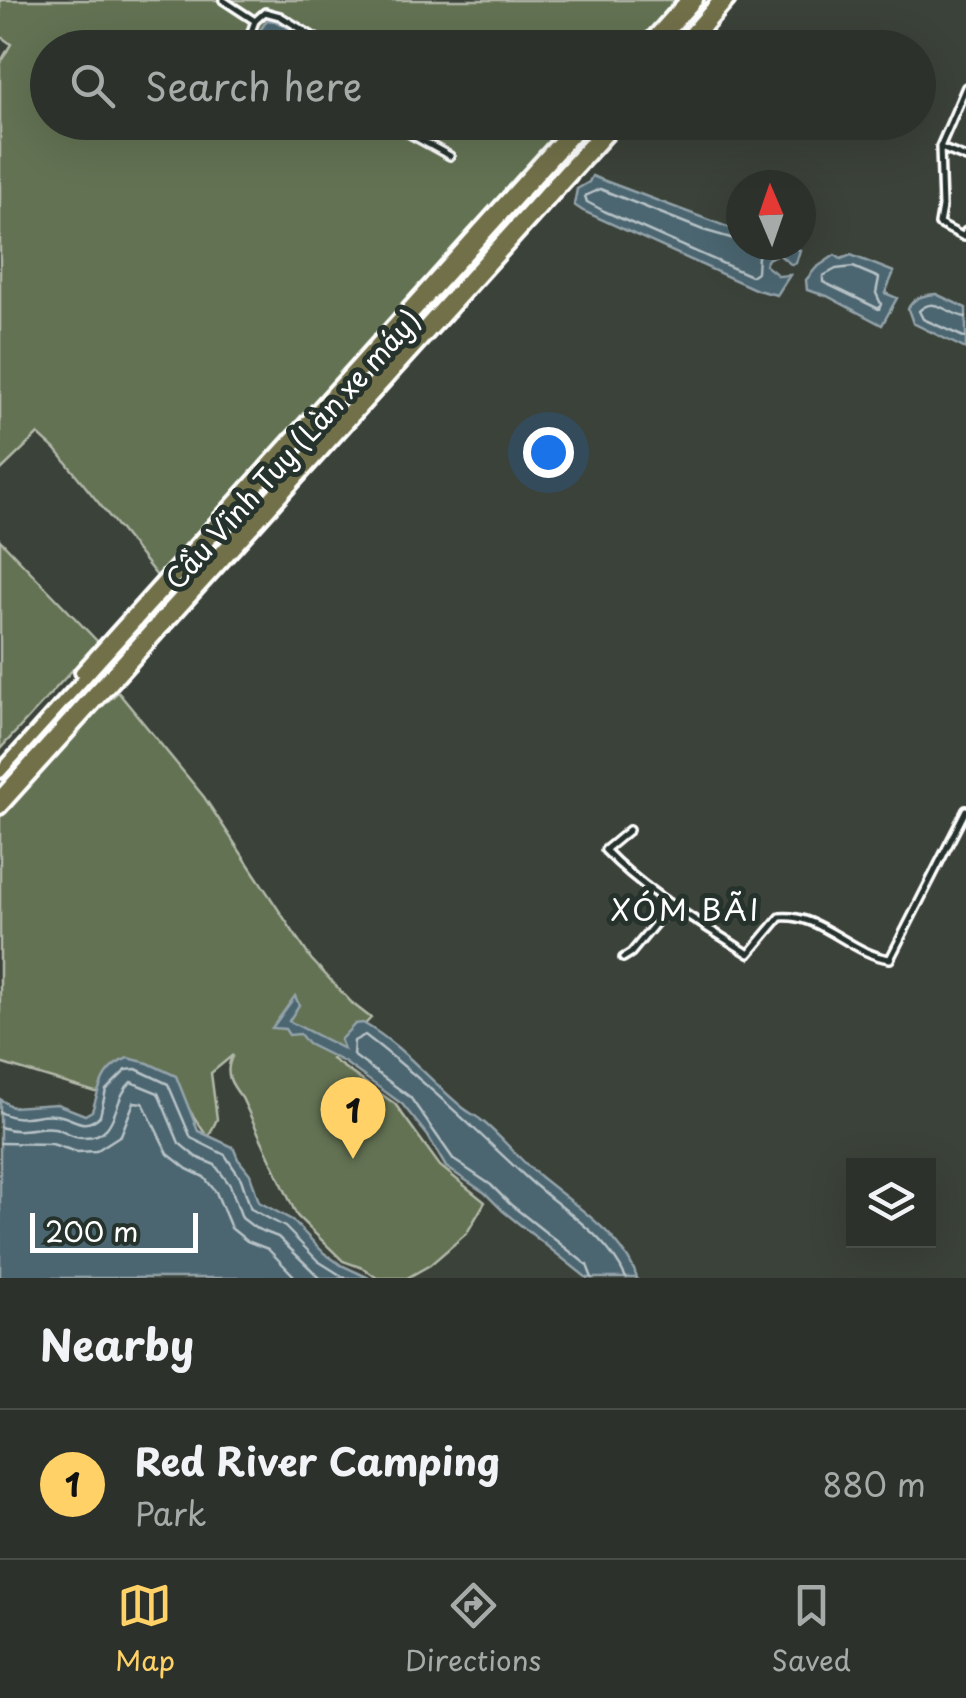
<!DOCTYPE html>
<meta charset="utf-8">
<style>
body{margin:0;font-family:"Playpen Sans",sans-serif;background:#343a33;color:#f1f3f6}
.controls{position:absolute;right:30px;bottom:30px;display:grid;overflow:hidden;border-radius:0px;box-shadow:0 10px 40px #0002}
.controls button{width:90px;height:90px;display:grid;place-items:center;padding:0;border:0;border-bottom:2px solid #484d47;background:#2c322b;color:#f1f3f6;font:50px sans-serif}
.compass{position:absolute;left:726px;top:170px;width:90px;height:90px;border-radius:50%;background:#2c322b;box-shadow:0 10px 40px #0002;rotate:358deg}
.scale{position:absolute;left:30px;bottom:25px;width:168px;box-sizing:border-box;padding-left:10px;border:5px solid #fff;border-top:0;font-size:28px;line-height:35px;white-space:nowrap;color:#fff;-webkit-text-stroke:8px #26332d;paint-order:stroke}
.you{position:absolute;left:548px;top:452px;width:35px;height:35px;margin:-25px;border:8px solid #fff;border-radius:50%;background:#1a73e8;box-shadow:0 0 0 15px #1a73e833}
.badge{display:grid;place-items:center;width:65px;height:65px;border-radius:50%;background:#ffd166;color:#111;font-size:32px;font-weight:700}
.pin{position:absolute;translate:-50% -82px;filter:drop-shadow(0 2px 5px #0008)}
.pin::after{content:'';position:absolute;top:52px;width:35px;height:30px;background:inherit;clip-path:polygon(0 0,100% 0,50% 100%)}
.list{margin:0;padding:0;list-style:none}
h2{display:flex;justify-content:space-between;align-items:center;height:130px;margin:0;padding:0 40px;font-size:42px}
h2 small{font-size:32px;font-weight:400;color:#a6aaa9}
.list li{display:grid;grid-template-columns:65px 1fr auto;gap:30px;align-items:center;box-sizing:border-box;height:150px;padding:0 40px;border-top:2px solid #484d47}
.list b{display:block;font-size:38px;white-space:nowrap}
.list p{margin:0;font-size:32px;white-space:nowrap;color:#a6aaa9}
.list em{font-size:32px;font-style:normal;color:#a6aaa9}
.icon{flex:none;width:55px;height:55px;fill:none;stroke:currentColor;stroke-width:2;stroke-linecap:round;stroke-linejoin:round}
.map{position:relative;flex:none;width:966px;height:1278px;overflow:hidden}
.search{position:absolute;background:#2c322b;box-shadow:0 10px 40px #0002;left:30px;right:30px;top:30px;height:110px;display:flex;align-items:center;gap:25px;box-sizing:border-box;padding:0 35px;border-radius:55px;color:#a6aaa9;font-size:38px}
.sheet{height:280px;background:#2c322b}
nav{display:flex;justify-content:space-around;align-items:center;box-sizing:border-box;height:140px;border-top:2px solid #484d47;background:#2c322b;font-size:28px;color:#a6aaa9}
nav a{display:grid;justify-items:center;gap:5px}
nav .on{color:#ffd166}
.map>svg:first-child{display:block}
.green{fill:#647253;stroke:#b2b8a9;stroke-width:2.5}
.water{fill:#4c6671;stroke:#94a3aa;stroke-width:2.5}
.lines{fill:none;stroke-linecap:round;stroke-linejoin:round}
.shore{stroke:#b7c2c6;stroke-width:2.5}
.street-casing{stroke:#fff;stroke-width:12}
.highway-casing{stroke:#fff;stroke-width:18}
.street{stroke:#26332d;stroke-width:5}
.highway{stroke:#71704a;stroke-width:10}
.labels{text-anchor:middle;stroke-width:10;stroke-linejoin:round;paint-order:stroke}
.street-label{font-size:28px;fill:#fff;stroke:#26332d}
.neighbourhood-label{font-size:30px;letter-spacing:2.5px;fill:#fff;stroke:#26332d}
</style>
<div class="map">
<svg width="966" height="1278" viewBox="0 0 966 1278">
<rect width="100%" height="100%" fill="#3b4239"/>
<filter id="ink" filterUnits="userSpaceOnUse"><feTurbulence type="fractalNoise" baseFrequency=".01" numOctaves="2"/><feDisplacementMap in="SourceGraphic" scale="20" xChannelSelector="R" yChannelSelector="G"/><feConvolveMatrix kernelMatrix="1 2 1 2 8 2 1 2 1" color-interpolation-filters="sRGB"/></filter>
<g filter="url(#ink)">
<!-- green -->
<g class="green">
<polygon points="0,0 679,0 638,47 48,48 48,122 570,123 157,576 58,452 38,434 0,471 0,63 11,44 0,36"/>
<polygon points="0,540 98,642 0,749"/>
<path d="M118 692 204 797 311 959 353 1004 371 1018 332 1059 395 1104 440 1166 485 1202 467 1233 430 1265 407 1278H377L363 1268 343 1261 297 1216 242 1098C231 1084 223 1073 233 1055L211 1073 217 1119 208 1138 186 1105 151 1089 95 1092 0 1063V817L88 719Z"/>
</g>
<!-- water -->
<g class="water">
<polygon points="267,20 275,21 324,47 271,47 255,38"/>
<polygon points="592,176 741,232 741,245 788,245 800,250 796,263 792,265 778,254 768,259 765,265 779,276 790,275 777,295 757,290 583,211 574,205 577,189 589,182"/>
<polygon points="835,255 841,259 851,255 894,272 885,293 897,298 882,325 827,296 807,290 806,280 816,268"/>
<path d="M936 294 966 308V349L913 323 908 309C913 297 925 295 936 294Z"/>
<path d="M295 996 299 1005 289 1021 344 1049 340 1040 355 1024 363 1023C402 1045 428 1079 462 1107 468 1112 475 1115 481 1120 501 1136 517 1157 537 1174 569 1201 624 1235 637 1278H587L503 1211 485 1193 446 1167 428 1136 402 1104 344 1062 308 1044 300 1034 289 1035 285 1029 272 1028Z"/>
<path d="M128 1058 148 1063 176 1076 198 1131 233 1147 238 1159 250 1174 259 1202 292 1220 324 1253 341 1265 369 1278H0V1099L12 1107 57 1104 85 1115 92 1111C100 1088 101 1068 128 1058Z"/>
</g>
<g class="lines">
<!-- shore -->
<g class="shore">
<polyline points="741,241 703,230 600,189 585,196 587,202 604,211 751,276 757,272 758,256 774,245"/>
<polygon points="853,267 879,278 876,293 881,304 879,309 823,282 823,276 836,269"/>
<path d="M966 317C948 315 935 295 919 311L923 319 966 338"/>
<path d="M0 1112C22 1124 36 1112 56 1115 75 1117 82 1132 100 1116L106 1090 126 1070 136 1069 168 1084 191 1138 225 1155 241 1179 251 1209 285 1227 318 1261 345 1278"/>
<path d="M0 1127C22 1135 37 1125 54 1128 65 1130 73 1138 84 1137 120 1137 111 1101 131 1082L158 1093 179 1143 196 1157 215 1165 230 1185 242 1218 255 1228 278 1237 320 1278"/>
<polyline points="0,1143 52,1144 77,1152 96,1151 121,1135 134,1102 143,1103 168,1154 187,1169 204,1177 216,1192 231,1228 247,1241 268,1249 296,1278"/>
<path d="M592 1278 587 1265 510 1204 491 1185 454 1160 410 1097 353 1055 354 1041 365 1035C423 1079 475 1130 528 1179 562 1210 607 1235 626 1278"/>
</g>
<!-- street casing -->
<g class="street-casing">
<g id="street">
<polyline points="223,0 255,21 265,12 280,16 332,48"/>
<polyline points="255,21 248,40 256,48"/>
<polyline points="966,87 940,147 942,207 939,224 964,237 966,231"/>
<polyline points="388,122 450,156"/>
<polyline points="941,148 966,158"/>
<path d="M629 830 605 850C646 893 699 922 749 954L780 917C820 913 851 954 890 959L966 810"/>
<polyline points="623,958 631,953 670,906"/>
</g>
</g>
<!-- highway casing -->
<g class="highway-casing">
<g id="highway">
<polyline points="643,48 686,0"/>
<polyline points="654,48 697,0"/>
<polyline points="677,48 719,0"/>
<polyline points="687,48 729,0"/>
<polyline points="81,672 576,122"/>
<polyline points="0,772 586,122"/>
<polyline points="0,796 609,122"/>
<polyline points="0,808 619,122"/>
</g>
</g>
<!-- street -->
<use href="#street" class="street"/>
<!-- highway -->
<use href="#highway" class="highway"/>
</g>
</g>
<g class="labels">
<!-- street labels -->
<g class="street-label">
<text transform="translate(293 450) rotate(-48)" y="10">Cầu Vĩnh Tuy (Làn xe máy)</text>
</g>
<!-- neighbourhood labels -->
<g class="neighbourhood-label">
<text x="686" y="921">XÓM BÃI</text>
</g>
</g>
</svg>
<div class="controls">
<button><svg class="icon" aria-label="layers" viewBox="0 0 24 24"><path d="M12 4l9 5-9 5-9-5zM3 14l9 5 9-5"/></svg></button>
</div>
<svg class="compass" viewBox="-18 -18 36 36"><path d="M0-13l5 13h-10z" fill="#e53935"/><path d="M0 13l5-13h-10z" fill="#a6aaa9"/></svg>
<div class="scale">200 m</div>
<div class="you"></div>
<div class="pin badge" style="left:353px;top:1159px">1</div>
<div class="search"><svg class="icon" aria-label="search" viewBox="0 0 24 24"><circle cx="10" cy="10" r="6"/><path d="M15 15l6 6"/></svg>Search here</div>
</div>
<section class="sheet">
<h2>Nearby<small></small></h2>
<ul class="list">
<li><span class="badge">1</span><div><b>Red River Camping</b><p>Park</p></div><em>880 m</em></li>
</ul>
</section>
<nav>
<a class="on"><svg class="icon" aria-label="map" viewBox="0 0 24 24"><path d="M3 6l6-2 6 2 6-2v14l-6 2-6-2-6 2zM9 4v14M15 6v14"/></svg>Map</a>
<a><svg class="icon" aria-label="directions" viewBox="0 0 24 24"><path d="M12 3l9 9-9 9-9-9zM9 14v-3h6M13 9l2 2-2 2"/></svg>Directions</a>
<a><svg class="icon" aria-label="saved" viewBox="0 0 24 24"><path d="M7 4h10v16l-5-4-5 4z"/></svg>Saved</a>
</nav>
